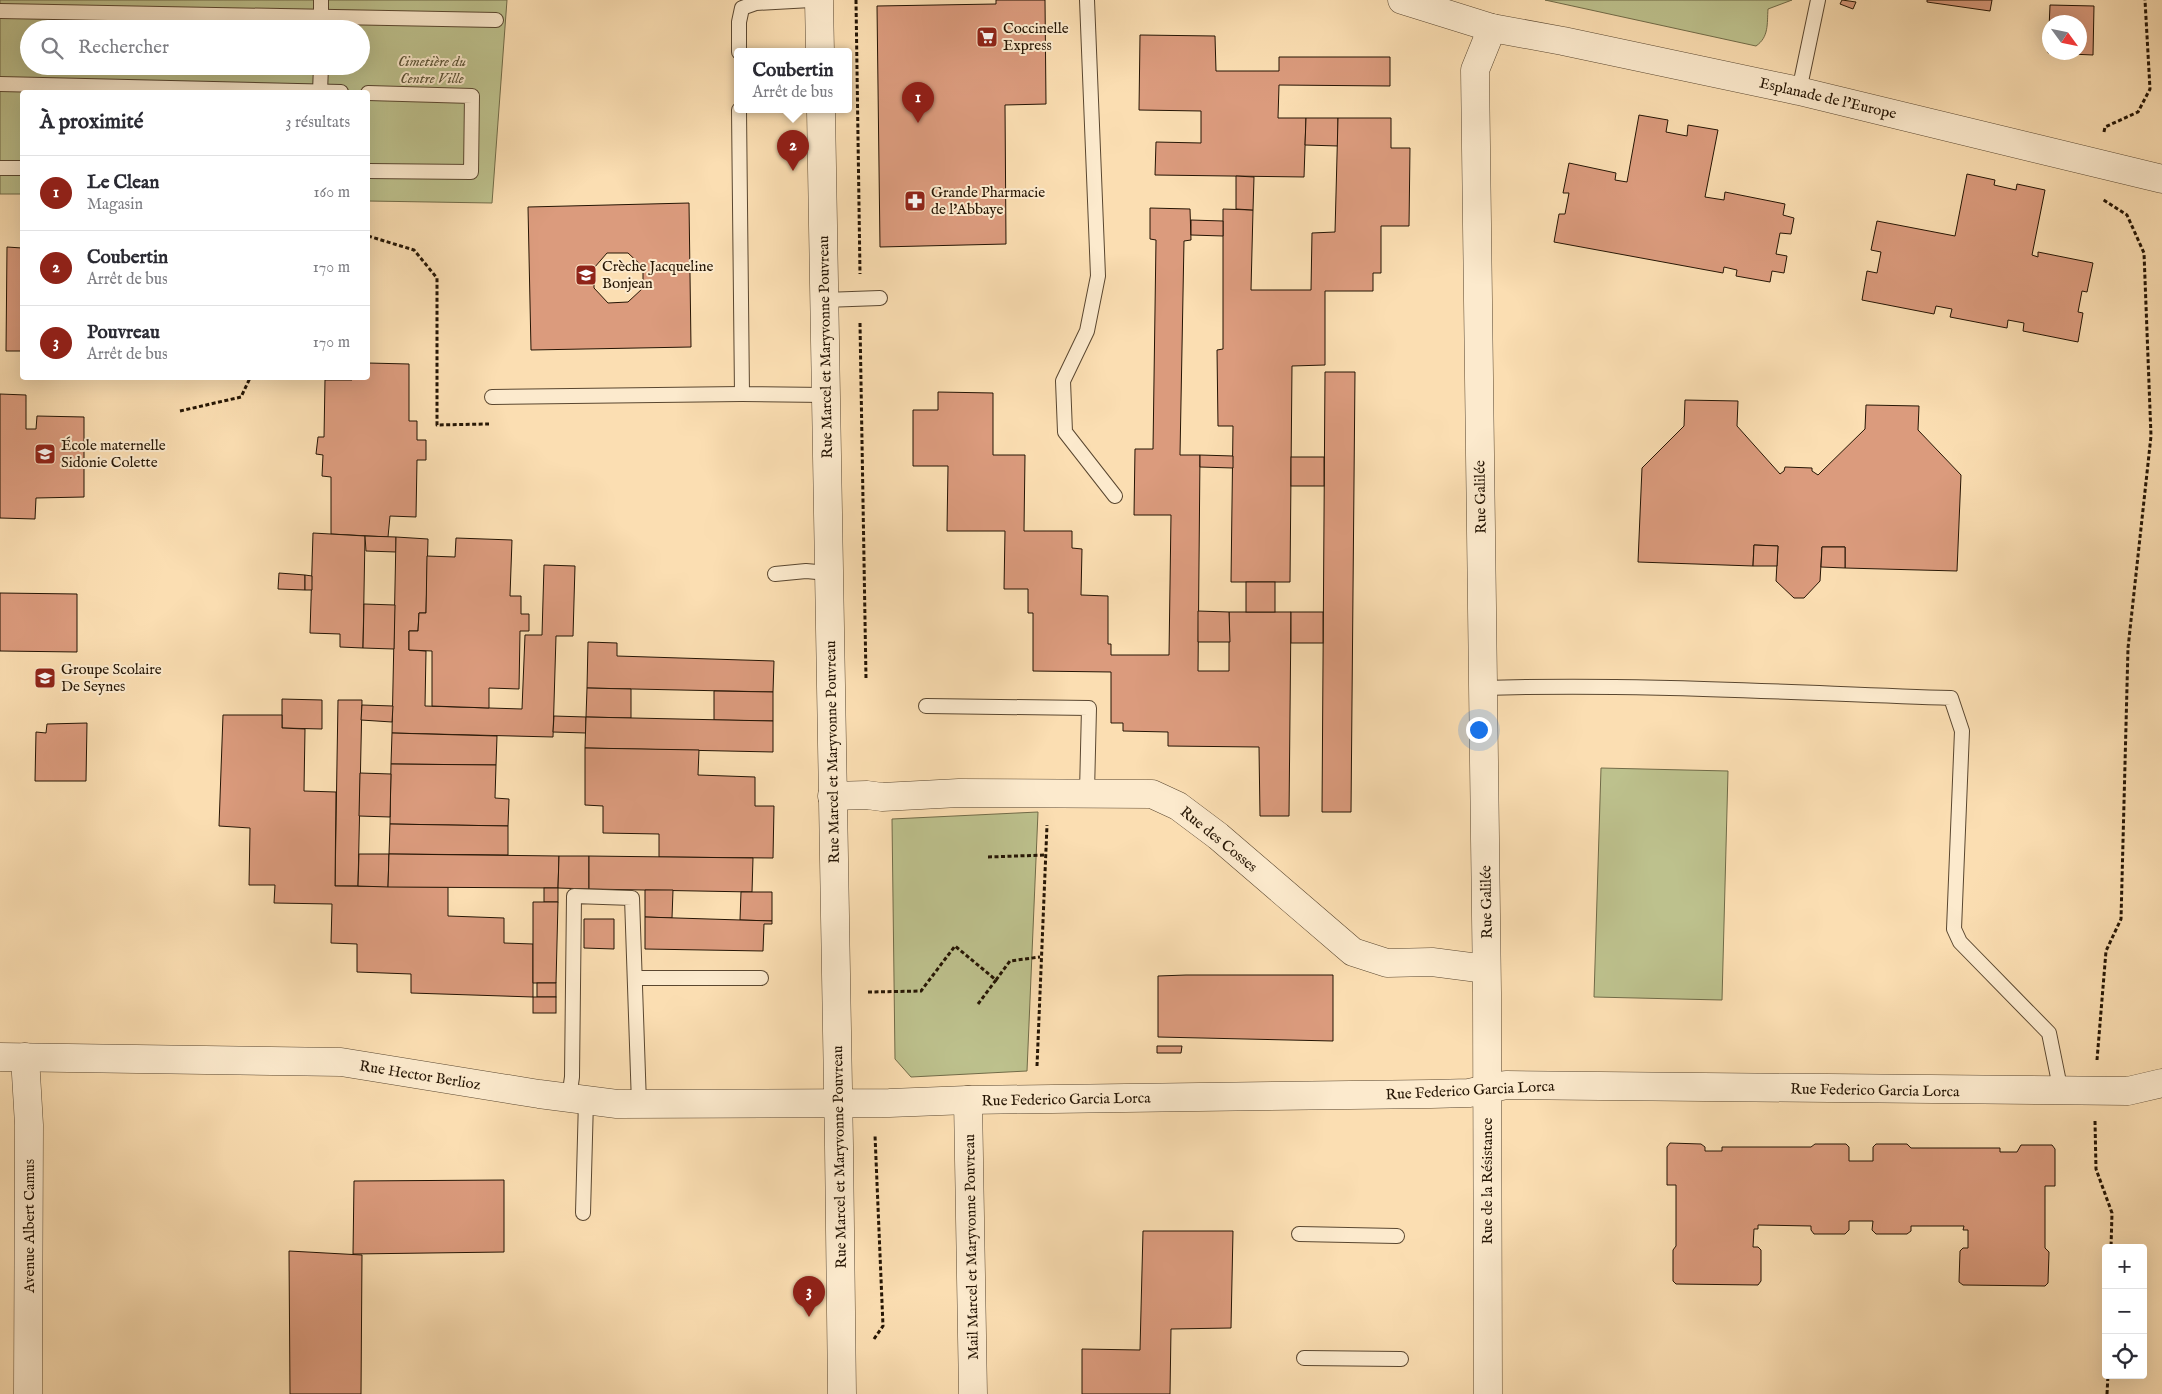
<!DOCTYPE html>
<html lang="fr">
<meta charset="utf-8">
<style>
body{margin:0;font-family:"IM FELL English",serif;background:#f2f2f3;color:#2b2b33}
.controls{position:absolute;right:15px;bottom:15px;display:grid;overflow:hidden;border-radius:5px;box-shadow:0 5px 20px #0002}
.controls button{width:45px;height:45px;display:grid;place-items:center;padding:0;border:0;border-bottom:1px solid #e1e1e2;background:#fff;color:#2b2b33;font:25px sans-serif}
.compass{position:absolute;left:2042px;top:15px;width:45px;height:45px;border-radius:50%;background:#fff;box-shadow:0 5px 20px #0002;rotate:123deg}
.you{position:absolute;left:1478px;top:729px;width:18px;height:18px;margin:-12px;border:4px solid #fff;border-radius:50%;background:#1a73e8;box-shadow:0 0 0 8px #1a73e833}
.badge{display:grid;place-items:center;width:32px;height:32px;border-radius:50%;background:#8f2418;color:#fff;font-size:16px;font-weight:700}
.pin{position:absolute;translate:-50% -41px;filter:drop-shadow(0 1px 2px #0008)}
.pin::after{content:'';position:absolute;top:26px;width:18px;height:15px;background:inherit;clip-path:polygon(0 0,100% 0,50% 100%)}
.popup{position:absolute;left:734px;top:48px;width:118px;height:65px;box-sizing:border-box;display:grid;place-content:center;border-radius:5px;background:#fff;filter:drop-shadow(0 1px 4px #0005);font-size:16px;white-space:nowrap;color:#7c7c81}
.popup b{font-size:19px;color:#2b2b33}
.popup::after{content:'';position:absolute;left:50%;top:100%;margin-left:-10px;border:10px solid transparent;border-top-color:#fff}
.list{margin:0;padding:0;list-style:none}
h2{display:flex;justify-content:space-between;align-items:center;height:65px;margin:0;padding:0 20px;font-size:21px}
h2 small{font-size:16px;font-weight:400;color:#7c7c81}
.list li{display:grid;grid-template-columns:32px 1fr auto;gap:15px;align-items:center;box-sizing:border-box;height:75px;padding:0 20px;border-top:1px solid #e1e1e2}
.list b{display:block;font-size:19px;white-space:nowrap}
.list p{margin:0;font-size:16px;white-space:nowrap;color:#7c7c81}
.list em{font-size:16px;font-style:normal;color:#7c7c81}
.icon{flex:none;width:28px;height:28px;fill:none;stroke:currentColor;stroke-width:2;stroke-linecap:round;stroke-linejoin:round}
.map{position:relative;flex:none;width:2162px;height:1394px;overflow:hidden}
.search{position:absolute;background:#fff;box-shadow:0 5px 20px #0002;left:20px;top:20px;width:350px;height:55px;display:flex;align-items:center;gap:12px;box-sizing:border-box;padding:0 18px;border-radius:28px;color:#7c7c81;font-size:19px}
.panel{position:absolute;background:#fff;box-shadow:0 5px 20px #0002;left:20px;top:90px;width:350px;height:290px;border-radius:5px}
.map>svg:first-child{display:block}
.green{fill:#bdc18d;stroke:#716b48;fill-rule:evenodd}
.building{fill:#db9b7d;stroke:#251504;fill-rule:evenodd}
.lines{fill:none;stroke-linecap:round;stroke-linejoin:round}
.lane-casing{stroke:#5a4730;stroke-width:16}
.street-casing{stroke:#5a4730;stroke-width:29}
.path{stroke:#251504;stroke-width:3;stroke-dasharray:4 2.5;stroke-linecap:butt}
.lane{stroke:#fceacd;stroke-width:14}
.street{stroke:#fceacd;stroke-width:28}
.labels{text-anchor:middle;stroke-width:4;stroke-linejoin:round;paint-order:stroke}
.poi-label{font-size:15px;fill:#251504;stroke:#fceacd;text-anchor:start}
.park-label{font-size:15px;font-style:italic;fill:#5a5134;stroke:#fceacd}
.street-label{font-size:15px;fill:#251504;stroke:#fceacd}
</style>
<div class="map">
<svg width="2162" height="1394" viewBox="0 0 2162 1394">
<rect width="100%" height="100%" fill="#fbdeb2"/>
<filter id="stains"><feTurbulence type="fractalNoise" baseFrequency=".004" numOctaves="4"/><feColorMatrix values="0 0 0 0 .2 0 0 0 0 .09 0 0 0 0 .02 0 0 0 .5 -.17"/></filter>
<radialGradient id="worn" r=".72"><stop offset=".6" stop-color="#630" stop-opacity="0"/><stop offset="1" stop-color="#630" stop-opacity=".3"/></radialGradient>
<!-- green -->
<g class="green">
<path d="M0 0H507L492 203 368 201V92H22V194H0ZM29 29H361V66H29Z"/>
<path d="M1545 0H1792L1768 9C1767 24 1769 37 1756 46Z"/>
<polygon points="1601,768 1728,771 1722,1000 1594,997"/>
<polygon points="1038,812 1027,1071 911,1077 895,1059 892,819"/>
</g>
<!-- building -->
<g class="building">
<polygon points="996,0 1045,0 1046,104 1005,105 1006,244 880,247 877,6 996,4"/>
<polygon points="1842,0 1856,2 1853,9 1840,4"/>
<polygon points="1927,0 1992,0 1990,11 1927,2"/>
<path d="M2050 5 2094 6 2093 55 2048 53ZM2050 22H2080V52H2050Z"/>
<polygon points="1140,35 1215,36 1216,71 1279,71 1279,57 1390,57 1390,86 1279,85 1278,118 1306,118 1304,177 1155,175 1156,142 1201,143 1201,111 1139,110"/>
<polygon points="1639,115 1668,120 1666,132 1687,136 1688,125 1718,130 1705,197 1724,200 1725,192 1785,204 1783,215 1794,218 1791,234 1780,233 1776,254 1787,256 1784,273 1772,271 1770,282 1736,276 1737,270 1724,267 1723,273 1554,242 1559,214 1565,214 1569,193 1563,193 1569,163 1616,173 1615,180 1627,182"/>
<polygon points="1306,118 1338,118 1338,146 1305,145"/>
<polygon points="1338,118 1391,118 1391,148 1410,148 1409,226 1381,226 1381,273 1373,273 1373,291 1325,291 1325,365 1292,366 1290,582 1231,582 1233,426 1218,426 1217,350 1223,349 1223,209 1253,210 1251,290 1311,290 1312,233 1335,232"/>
<polygon points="1967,174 1995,180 1994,185 2016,190 2017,184 2045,190 2032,255 2038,257 2038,252 2093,263 2087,292 2082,291 2078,312 2083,313 2078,342 2023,331 2024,323 2008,320 2007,328 1950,317 1952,309 1936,306 1934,314 1862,300 1867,271 1877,273 1881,252 1871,250 1877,221 1955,236"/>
<polygon points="1236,176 1254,177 1253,210 1236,209"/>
<path d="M689 203 691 347 531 350 528 207ZM607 253H628L643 267V288L628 302 608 303 594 288V268Z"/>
<polygon points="1150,208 1190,209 1191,240 1184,241 1180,455 1200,455 1198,671 1229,671 1229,612 1291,612 1289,816 1260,816 1259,747 1168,746 1168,732 1123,731 1123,723 1111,723 1111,672 1033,671 1033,613 1028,613 1028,589 1004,589 1005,531 947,531 948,466 913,466 913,410 938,410 938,392 993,393 993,455 1025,455 1024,531 1072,531 1072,548 1082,549 1081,595 1108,596 1108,644 1111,644 1111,655 1169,655 1171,515 1134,515 1135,449 1153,449 1156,240 1150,239"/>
<polygon points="1191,220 1223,221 1223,236 1191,235"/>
<polygon points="7,247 22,248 22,351 6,351"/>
<polygon points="368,363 409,364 409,421 417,421 417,440 426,440 426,460 417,460 416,517 390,516 388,537 331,534 331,477 322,476 323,455 316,454 318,437 324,437 325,380 352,380 352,378 368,378"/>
<polygon points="1325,372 1355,372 1351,812 1322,812"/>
<polygon points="0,394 26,395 26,429 36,429 37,416 84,417 84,497 36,498 35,519 0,518"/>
<polygon points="1685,400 1738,401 1737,426 1780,474 1784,471 1785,467 1812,468 1812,471 1818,475 1865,429 1866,405 1919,406 1918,430 1961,475 1957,571 1845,568 1845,547 1822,547 1820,581 1804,598 1794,598 1776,581 1778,546 1754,545 1753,566 1638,562 1642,468 1684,426"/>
<polygon points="1200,455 1233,456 1233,468 1200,467"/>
<rect x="1291" y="457" width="33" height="29"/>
<polygon points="313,533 365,536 363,648 340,647 340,634 310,633"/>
<polygon points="365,536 396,537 396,552 366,551"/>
<polygon points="396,537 428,539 426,613 419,613 418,631 409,631 409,650 426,651 425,706 522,709 525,635 542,635 544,565 575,566 573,636 556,636 553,737 392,733"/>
<polygon points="456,538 512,540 510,596 521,596 521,614 529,614 529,631 520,631 519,689 489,688 489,708 432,706 432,651 409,650 409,631 418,631 419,613 426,613 427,556 455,557"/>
<polygon points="1754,545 1778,546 1777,566 1753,566"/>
<polygon points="1822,547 1845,547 1845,568 1821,567"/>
<polygon points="279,573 305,575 305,590 278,589"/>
<polygon points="305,575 312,576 312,590 305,590"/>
<rect x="1246" y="582" width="29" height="30"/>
<polygon points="0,593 77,594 77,652 0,651"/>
<polygon points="364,604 395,605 394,649 363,648"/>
<polygon points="1198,611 1229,612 1230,642 1198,642"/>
<rect x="1291" y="612" width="32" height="31"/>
<polygon points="588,642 617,643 617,656 774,661 773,692 587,688"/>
<polygon points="587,688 631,689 631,718 586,717"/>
<polygon points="714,691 773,692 773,721 714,720"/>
<polygon points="282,699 322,700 322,729 282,728"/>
<polygon points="338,700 362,700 358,886 335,886"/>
<polygon points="362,705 393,706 392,722 361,720"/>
<polygon points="223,715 282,715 282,728 305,729 304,791 336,792 335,886 448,887 448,916 504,918 504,943 533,944 533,997 411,993 411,974 357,972 357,944 331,943 332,904 274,903 275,885 249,885 250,828 219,826"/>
<polygon points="554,716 586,717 586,733 553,732"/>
<polygon points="586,717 773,721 773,752 585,748"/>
<polygon points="87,723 86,781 35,781 36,732 46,733 47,724"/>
<polygon points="392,733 497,736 496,765 391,764"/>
<polygon points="585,748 699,750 698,775 755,777 755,806 774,806 773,858 659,857 659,834 603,833 603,806 585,805"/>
<polygon points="391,764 496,765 495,798 509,799 508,826 390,824"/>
<polygon points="360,773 391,774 390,817 359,816"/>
<polygon points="390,824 508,826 508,855 389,854"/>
<polygon points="359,854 389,854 388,887 358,886"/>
<polygon points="389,854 559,856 558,888 388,887"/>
<polygon points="559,856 589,856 589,889 558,888"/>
<polygon points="589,856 753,858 752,892 589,889"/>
<rect x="544" y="888" width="14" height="14"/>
<polygon points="645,890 673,890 672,918 645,917"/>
<polygon points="741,892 772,892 772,921 740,920"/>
<polygon points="533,902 558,902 556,983 533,983"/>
<polygon points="645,917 772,921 772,924 764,924 763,951 645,949"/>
<polygon points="584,919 614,919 614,949 584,948"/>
<polygon points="1186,975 1333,975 1333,1041 1158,1037 1158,976"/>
<rect x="537" y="983" width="19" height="14"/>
<rect x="533" y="997" width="23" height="16"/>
<polygon points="1157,1046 1182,1046 1181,1053 1157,1053"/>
<polygon points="1670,1143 1701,1144 1705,1147 1705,1151 1722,1151 1722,1147 1811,1147 1815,1144 1846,1144 1849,1147 1849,1161 1873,1161 1873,1147 1876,1144 1907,1144 1911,1148 2000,1148 2000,1152 2017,1152 2021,1145 2052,1145 2055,1149 2055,1186 2045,1186 2045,1248 2049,1252 2048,1283 2045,1286 1963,1285 1959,1282 1960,1251 1963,1248 1968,1248 1968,1230 1963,1230 1964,1226 1911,1226 1911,1231 1907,1234 1876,1234 1872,1230 1873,1221 1849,1221 1849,1230 1845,1234 1814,1234 1811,1230 1811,1226 1758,1225 1758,1229 1754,1229 1753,1247 1758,1247 1761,1250 1761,1281 1758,1285 1676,1284 1673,1281 1673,1250 1676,1246 1676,1185 1667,1185 1667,1147"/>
<polygon points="504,1180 504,1252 353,1254 354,1181"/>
<polygon points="1143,1231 1233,1231 1231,1328 1171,1329 1170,1394 1082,1394 1082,1349 1140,1350"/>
<polygon points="289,1251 362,1255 361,1394 290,1394"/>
</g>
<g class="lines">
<!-- lane casing -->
<g class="lane-casing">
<g id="lane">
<polyline points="1087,0 1098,276 1087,331 1063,381 1065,432 1115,496"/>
<polyline points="0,11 496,20"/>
<polyline points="321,29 321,0"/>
<polyline points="739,52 739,22 742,8 756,3 811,0"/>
<polyline points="0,84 341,92"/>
<polyline points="1799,91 1818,0"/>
<polyline points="320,92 321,66"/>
<polyline points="368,93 472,96 471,172 368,171"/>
<polyline points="739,110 742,394 825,395"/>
<polyline points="0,168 22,168"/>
<polyline points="824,300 880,298"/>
<polyline points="492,397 742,394"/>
<polyline points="775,574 806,571 828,573"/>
<path d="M1483 688C1639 683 1795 693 1951 698L1962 731 1954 929 1960 942 2049 1033 2061 1092"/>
<polyline points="926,706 1089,708 1087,792"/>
<polyline points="635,978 761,978"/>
<polyline points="569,1098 572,1077 574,896 632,898 639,1104"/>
<polyline points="583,1213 586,1100"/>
<polyline points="1299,1234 1397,1236"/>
<polyline points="1304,1358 1401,1359"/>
</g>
</g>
<!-- street casing -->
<g class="street-casing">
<g id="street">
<polyline points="819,0 820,52"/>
<polyline points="1402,0 1492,28 1563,41 1799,91 2162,179"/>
<polyline points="821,110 839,1146 842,1394"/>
<polyline points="832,796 867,795 882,797 959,793 1152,794 1178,806 1218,836 1353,952 1387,963 1432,962 1486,969"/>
<polyline points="0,1057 341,1062 539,1094 617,1104 889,1103 968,1100 1431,1094 1469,1093 1506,1085 2128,1091 2162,1083"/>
<polyline points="25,1057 29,1125 28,1394"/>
<polyline points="968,1100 973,1394"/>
<polyline points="1488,1394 1487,992 1475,70 1492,28"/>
</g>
</g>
<!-- path -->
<g class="path">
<polyline points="856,0 860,274"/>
<polyline points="2104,132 2105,127 2138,112 2150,89 2145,0"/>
<polyline points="368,236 414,250 437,278 437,425 489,424"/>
<polyline points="860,323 866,679"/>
<polyline points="180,411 241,397 250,378"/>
<polyline points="988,857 1045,855"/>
<polyline points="868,992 921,991 955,946 996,980 1010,961 1040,957"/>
<polyline points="978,1004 996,980"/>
<polyline points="2097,1060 2106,951 2121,919 2128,648 2151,436 2144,253 2127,215 2102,199"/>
<polyline points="1037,1066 1047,825"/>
<polyline points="2095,1121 2096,1169 2112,1213 2111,1248"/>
<polyline points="874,1339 883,1326 875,1135"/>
<polyline points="2107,1394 2108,1375"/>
</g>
<!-- lane -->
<use href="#lane" class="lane"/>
<!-- street -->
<use href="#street" class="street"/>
</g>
<!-- icons -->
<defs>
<g id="supermarket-square" transform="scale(1.125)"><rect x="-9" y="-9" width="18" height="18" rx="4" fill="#8f2418" stroke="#fceacd"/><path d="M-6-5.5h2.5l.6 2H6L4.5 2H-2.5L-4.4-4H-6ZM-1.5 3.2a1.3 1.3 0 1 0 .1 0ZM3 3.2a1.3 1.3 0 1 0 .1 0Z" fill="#fff"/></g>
<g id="pharmacy-square" transform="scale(1.125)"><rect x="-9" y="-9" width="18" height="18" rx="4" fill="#8f2418" stroke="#fceacd"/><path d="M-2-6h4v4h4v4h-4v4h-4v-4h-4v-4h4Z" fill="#fff"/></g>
<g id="school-square" transform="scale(1.125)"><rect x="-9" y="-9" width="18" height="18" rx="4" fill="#8f2418" stroke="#fceacd"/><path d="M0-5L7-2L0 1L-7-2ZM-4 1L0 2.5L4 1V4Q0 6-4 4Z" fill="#fff"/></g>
</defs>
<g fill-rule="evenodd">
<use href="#supermarket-square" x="987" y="37"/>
<use href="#pharmacy-square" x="915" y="201"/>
<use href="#school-square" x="586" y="275"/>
<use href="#school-square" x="45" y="454"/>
<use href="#school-square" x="45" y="678"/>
</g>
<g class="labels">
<!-- poi labels -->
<g class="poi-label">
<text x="1003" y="33">Coccinelle<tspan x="1003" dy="17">Express</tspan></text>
<text x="931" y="197">Grande Pharmacie<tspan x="931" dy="17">de l'Abbaye</tspan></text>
<text x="602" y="271">Crèche Jacqueline<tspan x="602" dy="17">Bonjean</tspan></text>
<text x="61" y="450">École maternelle<tspan x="61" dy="17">Sidonie Colette</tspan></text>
<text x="61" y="674">Groupe Scolaire<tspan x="61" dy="17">De Seynes</tspan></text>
</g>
<!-- park labels -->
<g class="park-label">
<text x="432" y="66">Cimetière du<tspan x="432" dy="17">Centre Ville</tspan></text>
</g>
<!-- street labels -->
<g class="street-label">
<text transform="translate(1828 98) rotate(13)" y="5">Esplanade de l'Europe</text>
<text transform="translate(825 347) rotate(-91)" y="5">Rue Marcel et Maryvonne Pouvreau</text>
<text transform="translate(1480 497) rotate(-91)" y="5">Rue Galilée</text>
<text transform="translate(832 752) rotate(-91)" y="5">Rue Marcel et Maryvonne Pouvreau</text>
<text transform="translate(1219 839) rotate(39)" y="5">Rue des Cosses</text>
<text transform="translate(1486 902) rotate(-91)" y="5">Rue Galilée</text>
<text transform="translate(420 1075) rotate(9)" y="5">Rue Hector Berlioz</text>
<text transform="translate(1470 1090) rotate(-3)" y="5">Rue Federico Garcia Lorca</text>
<text transform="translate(1875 1090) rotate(1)" y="5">Rue Federico Garcia Lorca</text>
<text transform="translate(1066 1099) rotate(-1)" y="5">Rue Federico Garcia Lorca</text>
<text transform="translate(839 1157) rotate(-91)" y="5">Rue Marcel et Maryvonne Pouvreau</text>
<text transform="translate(1487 1181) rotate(-90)" y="5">Rue de la Résistance</text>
<text transform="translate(29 1226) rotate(-90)" y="5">Avenue Albert Camus</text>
<text transform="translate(971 1247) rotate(-91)" y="5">Mail Marcel et Maryvonne Pouvreau</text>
</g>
</g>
<rect width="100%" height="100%" filter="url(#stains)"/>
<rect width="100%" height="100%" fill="url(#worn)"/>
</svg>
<div class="controls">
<button>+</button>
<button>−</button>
<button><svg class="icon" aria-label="locate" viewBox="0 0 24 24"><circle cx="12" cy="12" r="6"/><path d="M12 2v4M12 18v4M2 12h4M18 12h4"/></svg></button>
</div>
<svg class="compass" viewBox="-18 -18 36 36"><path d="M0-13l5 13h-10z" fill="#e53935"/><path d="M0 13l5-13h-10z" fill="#7c7c81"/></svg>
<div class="you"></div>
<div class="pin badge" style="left:918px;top:123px">1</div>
<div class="pin badge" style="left:793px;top:171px">2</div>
<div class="popup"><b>Coubertin</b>Arrêt de bus</div>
<div class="pin badge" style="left:809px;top:1317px">3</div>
<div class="search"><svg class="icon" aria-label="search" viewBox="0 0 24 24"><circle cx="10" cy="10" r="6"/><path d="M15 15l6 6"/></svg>Rechercher</div>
<section class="panel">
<h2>À proximité<small>3 résultats</small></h2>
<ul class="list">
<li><span class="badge">1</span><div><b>Le Clean</b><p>Magasin</p></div><em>160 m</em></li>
<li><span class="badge">2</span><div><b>Coubertin</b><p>Arrêt de bus</p></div><em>170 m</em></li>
<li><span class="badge">3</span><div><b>Pouvreau</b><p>Arrêt de bus</p></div><em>170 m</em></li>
</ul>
</section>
</div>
